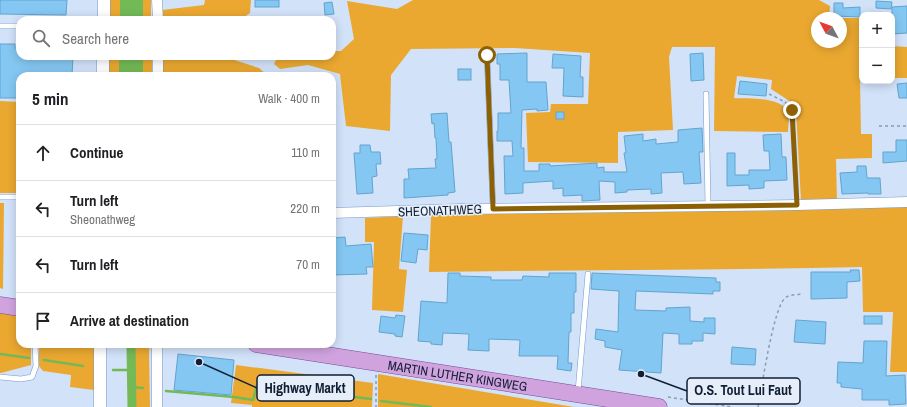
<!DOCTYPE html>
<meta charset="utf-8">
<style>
body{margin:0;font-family:"Archivo Narrow",sans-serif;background:#f6f6f6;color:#202124}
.controls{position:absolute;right:12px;top:12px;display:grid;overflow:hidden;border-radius:8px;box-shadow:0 2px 10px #0003}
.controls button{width:36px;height:36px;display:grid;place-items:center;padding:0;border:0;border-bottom:1px solid #e0e0e0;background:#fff;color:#202124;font:20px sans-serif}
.compass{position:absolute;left:811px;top:12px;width:36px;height:36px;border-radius:50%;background:#fff;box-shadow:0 2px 10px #0003;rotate:311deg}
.stop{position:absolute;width:12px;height:12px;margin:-9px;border:3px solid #8c6004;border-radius:50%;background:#fff}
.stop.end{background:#8c6004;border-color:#fff;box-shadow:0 1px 4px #0008}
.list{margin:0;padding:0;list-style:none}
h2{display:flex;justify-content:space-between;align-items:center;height:52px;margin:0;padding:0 16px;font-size:17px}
h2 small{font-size:13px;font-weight:400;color:#757577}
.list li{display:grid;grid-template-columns:26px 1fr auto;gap:12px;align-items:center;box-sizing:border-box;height:56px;padding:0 16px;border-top:1px solid #e0e0e0}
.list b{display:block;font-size:15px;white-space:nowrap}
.list p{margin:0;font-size:13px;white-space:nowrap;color:#757577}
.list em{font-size:13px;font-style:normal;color:#757577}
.icon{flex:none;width:22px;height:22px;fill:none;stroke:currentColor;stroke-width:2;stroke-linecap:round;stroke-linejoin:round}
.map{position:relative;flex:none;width:907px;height:407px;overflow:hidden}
.search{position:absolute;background:#fff;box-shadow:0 2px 10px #0003;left:16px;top:16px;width:320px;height:44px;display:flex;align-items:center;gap:10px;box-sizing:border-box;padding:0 14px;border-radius:12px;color:#757577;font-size:15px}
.panel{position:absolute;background:#fff;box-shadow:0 2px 10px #0003;left:16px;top:72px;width:320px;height:276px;border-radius:12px}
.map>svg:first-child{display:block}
.green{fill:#eaa830}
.water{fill:#73b956}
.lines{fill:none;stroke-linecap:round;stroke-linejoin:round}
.stream{stroke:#73b956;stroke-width:2.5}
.canal{stroke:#73b956;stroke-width:9}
.building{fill:#84c7f2;stroke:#62a4cd}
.service-casing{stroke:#7399cf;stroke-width:6}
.minor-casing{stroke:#7399cf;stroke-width:11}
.tertiary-casing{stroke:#7399cf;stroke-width:13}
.primary-casing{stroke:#784c95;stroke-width:17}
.path{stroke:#8b9bb1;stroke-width:1.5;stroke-dasharray:3 3;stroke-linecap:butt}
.service{stroke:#fff;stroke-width:5}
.minor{stroke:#fff;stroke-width:10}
.tertiary{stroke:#fff;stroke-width:12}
.primary{stroke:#d0a3df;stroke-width:16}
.route{stroke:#8c6004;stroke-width:5}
.labels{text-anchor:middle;stroke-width:3;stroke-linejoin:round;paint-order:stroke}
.street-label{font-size:13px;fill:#101f34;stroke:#e6eefa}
.leader{fill:none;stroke:#101f34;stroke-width:1.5}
.callout-dot{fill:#101f34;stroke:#e6eefa;stroke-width:1.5}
.callout{fill:#e6eefa;stroke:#101f34;stroke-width:1.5}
.callout-label{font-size:14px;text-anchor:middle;font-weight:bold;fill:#101f34}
</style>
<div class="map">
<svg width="907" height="407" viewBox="0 0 907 407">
<rect width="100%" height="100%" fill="#d2e2f9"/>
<!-- green -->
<g class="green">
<rect x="109" y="0" width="11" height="20"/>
<rect x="143" y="0" width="8" height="20"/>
<polygon points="205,0 251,0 250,13 240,20 162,20 162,10 204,5"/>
<path d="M413 0H819L830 6 829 18H817V42H841V18H862V77L860 78 861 134H872V158L836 159 837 201H801L796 111 791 102 771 89 772 80 737 76 734 98C749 99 783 96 788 113 790 118 788 126 788 132L714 131 715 47H672L669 57 673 130 618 132V163L528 162 526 113 550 112 551 104H588L590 53 515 48 411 49 391 75 390 131 346 126 340 74 308 65 280 69 274 64 278 56H332V51H341L354 39 347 1 397 9Z"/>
<polygon points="892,46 907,47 907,78 892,78"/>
<polygon points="109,56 119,56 119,76 108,76"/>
<rect x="143" y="56" width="9" height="20"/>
<polygon points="163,56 222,56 259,68 268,76 163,76"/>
<polygon points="0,101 20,102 20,193 0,193"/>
<polygon points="0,203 4,203 3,289 0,288"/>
<path d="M907 207V372H890L893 312H863L862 267C717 270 573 270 429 272L431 215Z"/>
<polygon points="403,216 399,269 407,270 403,312 372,310 374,242 365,242 365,218"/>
<polygon points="0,310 20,314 20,344 31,344 31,365 1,373 0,373"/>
<polygon points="39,344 95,344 94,390 70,387 71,375 43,371 39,366"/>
<polygon points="131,344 151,344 149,350 150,407 132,407"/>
<polygon points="236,365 373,383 372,407 252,407 252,405 231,403"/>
<polygon points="378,374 574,407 378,407"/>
</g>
<!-- water -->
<g class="water">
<rect x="120" y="0" width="23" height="20"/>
<rect x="119" y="56" width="24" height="20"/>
</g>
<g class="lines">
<!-- stream -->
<g class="stream">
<polyline points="0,354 29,358"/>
<polyline points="44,360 83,366"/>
<polyline points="113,370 132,370"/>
<polyline points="132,387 143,388"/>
<polyline points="166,391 234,397 253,400 257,385 371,399"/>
<polyline points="381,401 431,407"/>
</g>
<!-- canal -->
<polyline class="canal" points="131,347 132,407"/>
</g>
<!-- building -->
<g class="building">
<polygon points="0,0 67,0 66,15 0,14"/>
<rect x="255" y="0" width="24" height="7"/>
<polygon points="876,1 892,2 891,9 876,8"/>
<polygon points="332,2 334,14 325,15 324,3"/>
<polygon points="834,3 843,3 843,8 860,7 860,17 834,16"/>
<polygon points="907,6 907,33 892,34 892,7"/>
<polygon points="0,44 15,44 15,48 20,48 20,56 73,56 72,76 20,76 20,98 0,98"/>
<polygon points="527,53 527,82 546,82 548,110 537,111 537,109 522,110 521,148 524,148 524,171 539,171 539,164 550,164 550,166 597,163 597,168 604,167 604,172 627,172 624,153 626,153 624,136 643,134 643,141 656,139 656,144 678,142 678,130 702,128 703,152 699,152 701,183 684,184 683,172 661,173 662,193 651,194 651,189 627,190 627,192 615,193 615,182 599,181 600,200 582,201 582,195 563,196 563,188 553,189 553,181 523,183 523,193 505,194 504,156 513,156 512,141 497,141 497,131 498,131 498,113 511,113 509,80 500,80 500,64 497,64 497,54"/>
<polygon points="703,53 704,80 691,81 690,54"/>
<polygon points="553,54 581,56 580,77 583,77 583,97 563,96 564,68 552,68"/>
<rect x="458" y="69" width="13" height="11"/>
<polygon points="740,81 767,84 766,96 738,94"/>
<polygon points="907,83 907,98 899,98 897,84"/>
<rect x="556" y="112" width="8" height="7"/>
<polygon points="447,113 449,142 451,142 455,192 448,193 448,195 404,198 404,179 409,179 408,169 436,168 435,159 437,159 436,138 435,138 434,123 432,124 431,114"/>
<polygon points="781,134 782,157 786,157 787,180 764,181 764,188 749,189 749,185 727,186 727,153 735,153 735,175 749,175 749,170 770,170 769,151 764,151 763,135"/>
<polygon points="896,140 907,140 907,161 883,163 883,152 896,152"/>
<polygon points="360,145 370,145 371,152 380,152 381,164 376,164 377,176 372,177 373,193 357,194 354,153 360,153"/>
<polygon points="857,166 866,166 867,178 880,178 881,194 868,194 868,193 842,194 840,173 857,172"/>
<polygon points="404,233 428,235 427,250 418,249 416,263 401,261"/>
<polygon points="345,237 346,246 371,244 373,267 366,267 367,274 332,275 332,238"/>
<polygon points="850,270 859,270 860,281 847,282 847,298 811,299 811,272 851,272"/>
<polygon points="448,273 460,273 460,276 491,277 491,280 522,280 523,276 549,277 549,273 576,273 576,292 574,292 574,313 571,313 571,332 569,332 568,363 572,363 571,371 557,369 558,356 519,356 520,340 489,339 489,351 468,350 469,334 443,333 442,345 431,344 431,342 418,341 421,301 447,303"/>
<polygon points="592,273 716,278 716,282 720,282 720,291 713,291 713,294 636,291 635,310 666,311 666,308 690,307 690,321 704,322 704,318 715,318 715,334 703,333 703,341 692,341 692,344 679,344 679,334 663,333 661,373 619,370 622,350 605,347 605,341 595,339 596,329 618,332 619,291 591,289"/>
<polygon points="396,315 405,316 402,337 395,336 395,334 379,332 381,316 395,318"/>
<rect x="864" y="316" width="18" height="8"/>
<polygon points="796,320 826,322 825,344 794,342"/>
<polygon points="864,341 887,341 886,376 905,375 906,404 889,405 889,400 862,400 862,389 841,387 841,383 837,383 838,362 863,363"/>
<polygon points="732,347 756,349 755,365 731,364"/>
<polygon points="178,354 234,360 231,395 174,390"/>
</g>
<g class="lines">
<!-- service casing -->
<g class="service-casing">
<g id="service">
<polyline points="0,26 20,26"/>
<polyline points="487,55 493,209"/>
<polyline points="706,94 708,205"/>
<polyline points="0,197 20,197"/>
<polyline points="0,377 21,379 32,377 36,366 35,344"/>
<polyline points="578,392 588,274"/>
</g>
</g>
<!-- minor casing -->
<g class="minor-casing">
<g id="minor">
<polyline points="157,0 158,20"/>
<polyline points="158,56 158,76"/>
<polyline points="332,213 462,209 797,205 907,202"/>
<polyline points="157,407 157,344"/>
</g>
</g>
<!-- tertiary casing -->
<g class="tertiary-casing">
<g id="tertiary">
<polyline points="104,20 104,0"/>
<polyline points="103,76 103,56"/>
<polyline points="100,407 100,344"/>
</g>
</g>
<!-- primary casing -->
<g class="primary-casing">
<g id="primary">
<polyline points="0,305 20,308"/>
<path id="s1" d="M256 344 659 407"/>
</g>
</g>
<!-- path -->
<g class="path">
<polyline points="769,94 785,102 792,110 796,195"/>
<polyline points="879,126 907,126"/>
<polyline points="376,375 376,407"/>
<polyline points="668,397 732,407"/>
<path d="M758 407C762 387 773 309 785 298 790 294 797 295 803 294"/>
</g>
<!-- service -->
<use href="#service" class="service"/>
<!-- minor -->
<use href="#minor" class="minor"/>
<!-- tertiary -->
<use href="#tertiary" class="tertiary"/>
<!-- primary -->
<use href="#primary" class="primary"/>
</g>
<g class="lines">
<!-- route -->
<polyline class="route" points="487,55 493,209 797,205 792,110"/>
</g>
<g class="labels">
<!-- street labels -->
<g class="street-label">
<text transform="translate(440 210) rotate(-2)" y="5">SHEONATHWEG</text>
<text dy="5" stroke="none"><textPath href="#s1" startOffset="204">MARTIN LUTHER KINGWEG</textPath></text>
</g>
</g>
<!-- callouts -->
<path class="leader" d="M199 362L257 388M641 374L687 391"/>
<g class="callout-dot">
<circle cx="199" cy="362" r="4"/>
<circle cx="641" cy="374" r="4"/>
</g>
<g class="callout">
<rect x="257" y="375" width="97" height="26" rx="4"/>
<rect x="687" y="378" width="113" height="26" rx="4"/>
</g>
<g class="callout-label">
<text x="305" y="393">Highway Markt</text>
<text x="743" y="395">O.S. Tout Lui Faut</text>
</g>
</svg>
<div class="controls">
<button>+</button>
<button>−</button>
</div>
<svg class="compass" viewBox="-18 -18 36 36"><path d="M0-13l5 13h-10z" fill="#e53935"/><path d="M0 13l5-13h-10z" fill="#757577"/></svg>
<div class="stop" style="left:487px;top:55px"></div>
<div class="stop end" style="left:792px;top:110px"></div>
<div class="search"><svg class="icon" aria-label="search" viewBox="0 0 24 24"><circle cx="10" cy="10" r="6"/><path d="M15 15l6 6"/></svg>Search here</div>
<section class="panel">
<h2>5 min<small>Walk · 400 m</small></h2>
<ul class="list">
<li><svg class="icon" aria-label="ahead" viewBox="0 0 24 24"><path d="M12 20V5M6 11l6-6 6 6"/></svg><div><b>Continue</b></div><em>110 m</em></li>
<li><svg class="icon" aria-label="left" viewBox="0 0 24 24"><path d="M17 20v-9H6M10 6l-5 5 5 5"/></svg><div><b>Turn left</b><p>Sheonathweg</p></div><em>220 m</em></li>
<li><svg class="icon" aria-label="left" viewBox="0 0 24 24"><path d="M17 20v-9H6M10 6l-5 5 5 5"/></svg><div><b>Turn left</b></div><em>70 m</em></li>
<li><svg class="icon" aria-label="arrive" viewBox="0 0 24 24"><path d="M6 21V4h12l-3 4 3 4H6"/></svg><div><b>Arrive at destination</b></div></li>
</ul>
</section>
</div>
